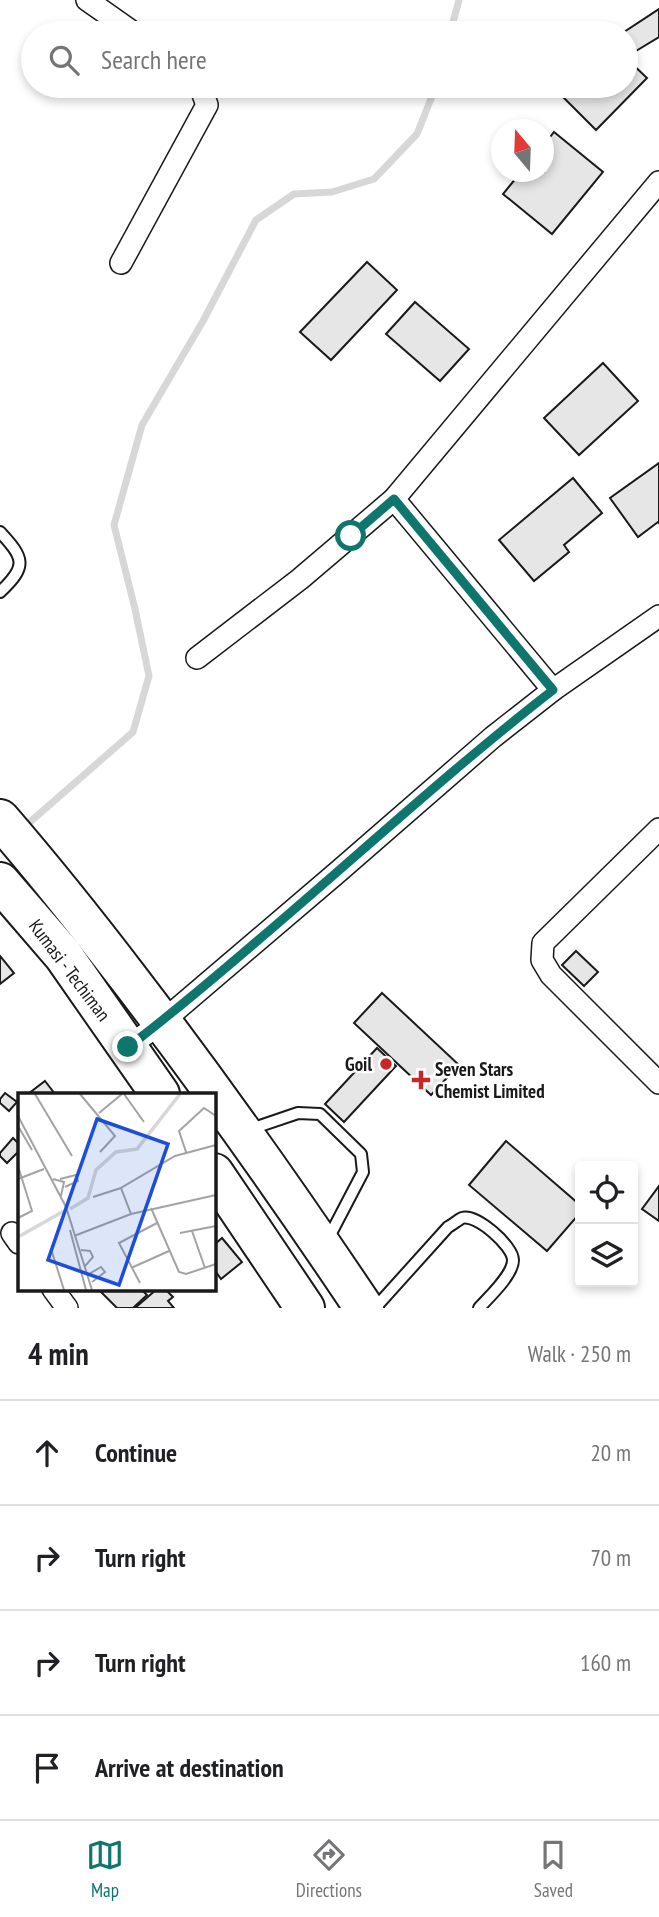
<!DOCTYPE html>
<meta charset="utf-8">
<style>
body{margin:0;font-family:"PT Sans Narrow",sans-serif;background:#f2f2f2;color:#202124}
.controls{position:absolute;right:21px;bottom:21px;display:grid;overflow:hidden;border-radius:7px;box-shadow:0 4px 10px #0003}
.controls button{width:63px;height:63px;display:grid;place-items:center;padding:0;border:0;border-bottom:2px solid #e0e0e0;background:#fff;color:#202124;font:35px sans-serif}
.compass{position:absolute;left:491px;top:119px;width:63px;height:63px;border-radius:50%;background:#fff;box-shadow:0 4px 10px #0003;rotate:341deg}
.stop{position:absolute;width:21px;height:21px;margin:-16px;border:5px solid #0f766e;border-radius:50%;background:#fff}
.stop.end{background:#0f766e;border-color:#fff;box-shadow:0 2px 7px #0008}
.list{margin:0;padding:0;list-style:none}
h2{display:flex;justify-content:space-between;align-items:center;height:91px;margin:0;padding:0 28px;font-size:30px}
h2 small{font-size:23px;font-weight:400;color:#757577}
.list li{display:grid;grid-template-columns:46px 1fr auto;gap:21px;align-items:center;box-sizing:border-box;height:105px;padding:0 28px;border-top:2px solid #e0e0e0}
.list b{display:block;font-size:26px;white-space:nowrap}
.list em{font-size:23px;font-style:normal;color:#757577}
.icon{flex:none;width:38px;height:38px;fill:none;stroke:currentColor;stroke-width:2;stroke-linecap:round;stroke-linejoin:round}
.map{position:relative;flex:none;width:659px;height:1308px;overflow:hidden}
.search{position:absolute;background:#fff;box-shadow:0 4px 10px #0003;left:21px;right:21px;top:21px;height:77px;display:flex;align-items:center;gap:18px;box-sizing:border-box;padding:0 24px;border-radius:38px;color:#757577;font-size:26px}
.sheet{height:511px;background:#fff}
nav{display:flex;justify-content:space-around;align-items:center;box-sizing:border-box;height:98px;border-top:2px solid #e0e0e0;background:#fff;font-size:19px;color:#757577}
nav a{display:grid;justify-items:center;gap:4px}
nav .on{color:#0f766e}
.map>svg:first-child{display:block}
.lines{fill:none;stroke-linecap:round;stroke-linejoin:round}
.stream{stroke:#d7d7d7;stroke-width:7}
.building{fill:#e6e6e6;stroke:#1a1a1a;stroke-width:2}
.lane-casing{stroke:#1a1a1a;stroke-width:14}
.street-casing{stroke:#1a1a1a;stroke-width:24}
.highway-casing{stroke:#1a1a1a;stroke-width:42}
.lane{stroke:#fff;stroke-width:10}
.street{stroke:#fff;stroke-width:21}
.highway{stroke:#fff;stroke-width:38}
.route{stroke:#0f766e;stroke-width:9}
.poi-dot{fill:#c62828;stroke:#fff;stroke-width:2.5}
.labels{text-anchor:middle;stroke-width:5;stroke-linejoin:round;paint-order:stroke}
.street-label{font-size:19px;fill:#1a1a1a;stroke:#fff}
.poi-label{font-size:19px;font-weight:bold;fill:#1a1a1a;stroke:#fff;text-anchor:end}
.inset-river{fill:none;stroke:#d7d7d7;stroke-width:3.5}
.inset-road{fill:none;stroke:#a3a3a3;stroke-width:2}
.view{fill:#1d4ed8;fill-opacity:0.15;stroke:#1d4ed8;stroke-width:3.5}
.inset-edge{fill:none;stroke:#1a1a1a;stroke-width:3.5}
</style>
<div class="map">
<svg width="659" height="1308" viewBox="0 0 659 1308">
<rect width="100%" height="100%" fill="#fff"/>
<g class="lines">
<!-- stream -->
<g class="stream">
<polyline points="450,33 459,0"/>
<polyline points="22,829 133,732 149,676 135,609 114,525 142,425 203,321 256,220 294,194 332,192 374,179 417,134 436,86"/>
</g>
</g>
<!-- building -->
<g class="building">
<polygon points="659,9 659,37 636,51 624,32"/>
<polygon points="626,58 647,78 596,130 563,97 575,86 626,86"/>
<polygon points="554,132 603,172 552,234 503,194 521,172 544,172 544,145"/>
<polygon points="367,262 397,290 331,360 300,332"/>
<polygon points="415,302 469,349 440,381 386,334"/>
<polygon points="603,363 638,401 579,455 544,418"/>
<polygon points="659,463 659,523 658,522 638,537 610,498"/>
<polygon points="573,478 602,513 564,545 569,552 534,581 499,540"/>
<polygon points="576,951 598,972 584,986 562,965"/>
<polygon points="0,956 14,973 0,984"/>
<polygon points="382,993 459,1065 431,1095 354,1023"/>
<polygon points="377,1048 396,1066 344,1122 325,1104"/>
<polygon points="45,1081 55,1094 28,1094"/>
<polygon points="5,1093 17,1102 9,1111 0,1103 0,1099"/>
<polygon points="13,1138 19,1144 19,1151 7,1163 0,1156 0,1153"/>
<polygon points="506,1141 580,1205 580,1213 547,1251 469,1185"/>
<polygon points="659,1186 659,1221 642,1209"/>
<polygon points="222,1238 242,1262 221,1279 214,1269 214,1245"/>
<polygon points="98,1289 141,1289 147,1295 133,1308 117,1308"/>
<polygon points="157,1289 165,1289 173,1297 168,1301 174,1308 135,1308"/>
</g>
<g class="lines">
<!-- lane casing -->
<g class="lane-casing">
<g id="lane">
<path d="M0 532C24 558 28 566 0 592"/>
<polyline points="248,1130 298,1113 320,1114 361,1154 363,1172 328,1239"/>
<path d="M375 1308 448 1227C452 1225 458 1220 462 1218 476 1213 513 1246 513 1260 513 1275 489 1297 479 1308"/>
</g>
</g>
<!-- street casing -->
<g class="street-casing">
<g id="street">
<polyline points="87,0 134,33"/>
<polyline points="121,263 207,105 200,86"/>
<polyline points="197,658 300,579 394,499"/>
<polyline points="553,690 394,499 659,182"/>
<polyline points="659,829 543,943 542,960 551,975 659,1083"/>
<polyline points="128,1047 162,1022 339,871 493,737 553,690 659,616"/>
<polyline points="12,1233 19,1243"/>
<polyline points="53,1289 67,1308"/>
</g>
</g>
<!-- highway casing -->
<g class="highway-casing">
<g id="highway">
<path d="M0 819C45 871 88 925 130 980 212 1087 289 1196 364 1308"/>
<polyline points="0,882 63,955 160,1094"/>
<polyline points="214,1173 305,1308"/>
</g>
</g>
<!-- lane -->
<use href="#lane" class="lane"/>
<!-- street -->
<use href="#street" class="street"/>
<!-- highway -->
<use href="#highway" class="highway"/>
</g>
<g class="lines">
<!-- route -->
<path class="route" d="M128 1047C172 1014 214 978 256 942 355 858 450 770 553 690L394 499 351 536"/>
</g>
<!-- markers -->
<g class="poi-dot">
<circle cx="386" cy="1064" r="7"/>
<path d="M417.5 1069.5h7v7h7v7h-7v7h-7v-7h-7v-7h7z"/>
</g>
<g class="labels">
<!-- street labels -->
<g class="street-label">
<text transform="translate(70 970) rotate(53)" y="7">Kumasi - Techiman</text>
</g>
<!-- poi labels -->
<g class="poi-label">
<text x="372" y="1071">Goil</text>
<text x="435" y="1076" text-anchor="start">Seven Stars<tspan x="435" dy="22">Chemist Limited</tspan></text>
</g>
</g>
<!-- overview -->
<g transform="translate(18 1093)">
<rect width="198" height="198" fill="#fff"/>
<path class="inset-river" d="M52 116 70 105 78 77 98 59 119 56 162 1M0 144 46 118"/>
<path class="inset-road" d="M17 1 54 63M62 1 97 43 82 59M106 1 126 29M81 20 104 1M0 23 48 114 74 197M0 33 14 57M168 59 161 38 186 15 198 23M0 73 14 118 0 125M0 86 26 76M35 86 46 89 43 103M42 86 58 82 60 88 47 94M75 104 103 95M133 115 161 179 168 181 198 171M113 121 103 95 157 63 198 52M52 137 68 197M174 138 187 175M162 140 198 133M56 143 113 121 198 102M63 157 72 158 75 164 67 173M34 159 46 197M113 175 151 158M71 181 83 174 87 179 74 189M122 190 101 150 139 130"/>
<path class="view" d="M79 26 150 51 101 192 30 167Z"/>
<rect width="198" height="198" class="inset-edge"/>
</g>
</svg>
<div class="controls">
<button><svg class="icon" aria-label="locate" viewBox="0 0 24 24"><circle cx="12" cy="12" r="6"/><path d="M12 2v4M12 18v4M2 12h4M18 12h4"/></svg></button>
<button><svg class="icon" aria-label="layers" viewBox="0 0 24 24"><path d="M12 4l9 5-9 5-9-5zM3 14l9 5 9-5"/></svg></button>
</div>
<svg class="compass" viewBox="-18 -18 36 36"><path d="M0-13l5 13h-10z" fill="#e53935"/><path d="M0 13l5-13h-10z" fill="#757577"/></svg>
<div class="stop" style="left:351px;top:536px"></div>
<div class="stop end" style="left:128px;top:1047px"></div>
<div class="search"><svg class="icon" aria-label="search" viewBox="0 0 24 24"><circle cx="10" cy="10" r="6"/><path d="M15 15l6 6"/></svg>Search here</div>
</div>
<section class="sheet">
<h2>4 min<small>Walk · 250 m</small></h2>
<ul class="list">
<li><svg class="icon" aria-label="ahead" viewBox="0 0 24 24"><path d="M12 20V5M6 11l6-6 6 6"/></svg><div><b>Continue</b></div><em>20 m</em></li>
<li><svg class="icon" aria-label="right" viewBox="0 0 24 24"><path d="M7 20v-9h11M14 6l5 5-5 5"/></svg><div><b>Turn right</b></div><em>70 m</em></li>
<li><svg class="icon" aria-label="right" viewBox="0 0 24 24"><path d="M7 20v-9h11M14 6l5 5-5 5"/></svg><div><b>Turn right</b></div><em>160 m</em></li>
<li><svg class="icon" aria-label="arrive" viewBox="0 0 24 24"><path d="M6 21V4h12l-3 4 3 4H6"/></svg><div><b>Arrive at destination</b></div></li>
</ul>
</section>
<nav>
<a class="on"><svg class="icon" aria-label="map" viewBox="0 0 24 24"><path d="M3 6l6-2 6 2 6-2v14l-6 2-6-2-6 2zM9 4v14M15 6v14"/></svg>Map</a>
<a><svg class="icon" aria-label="directions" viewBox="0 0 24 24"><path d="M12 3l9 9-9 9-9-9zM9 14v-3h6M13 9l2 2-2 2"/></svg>Directions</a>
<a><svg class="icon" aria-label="saved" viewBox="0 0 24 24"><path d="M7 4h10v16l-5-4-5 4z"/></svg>Saved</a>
</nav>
